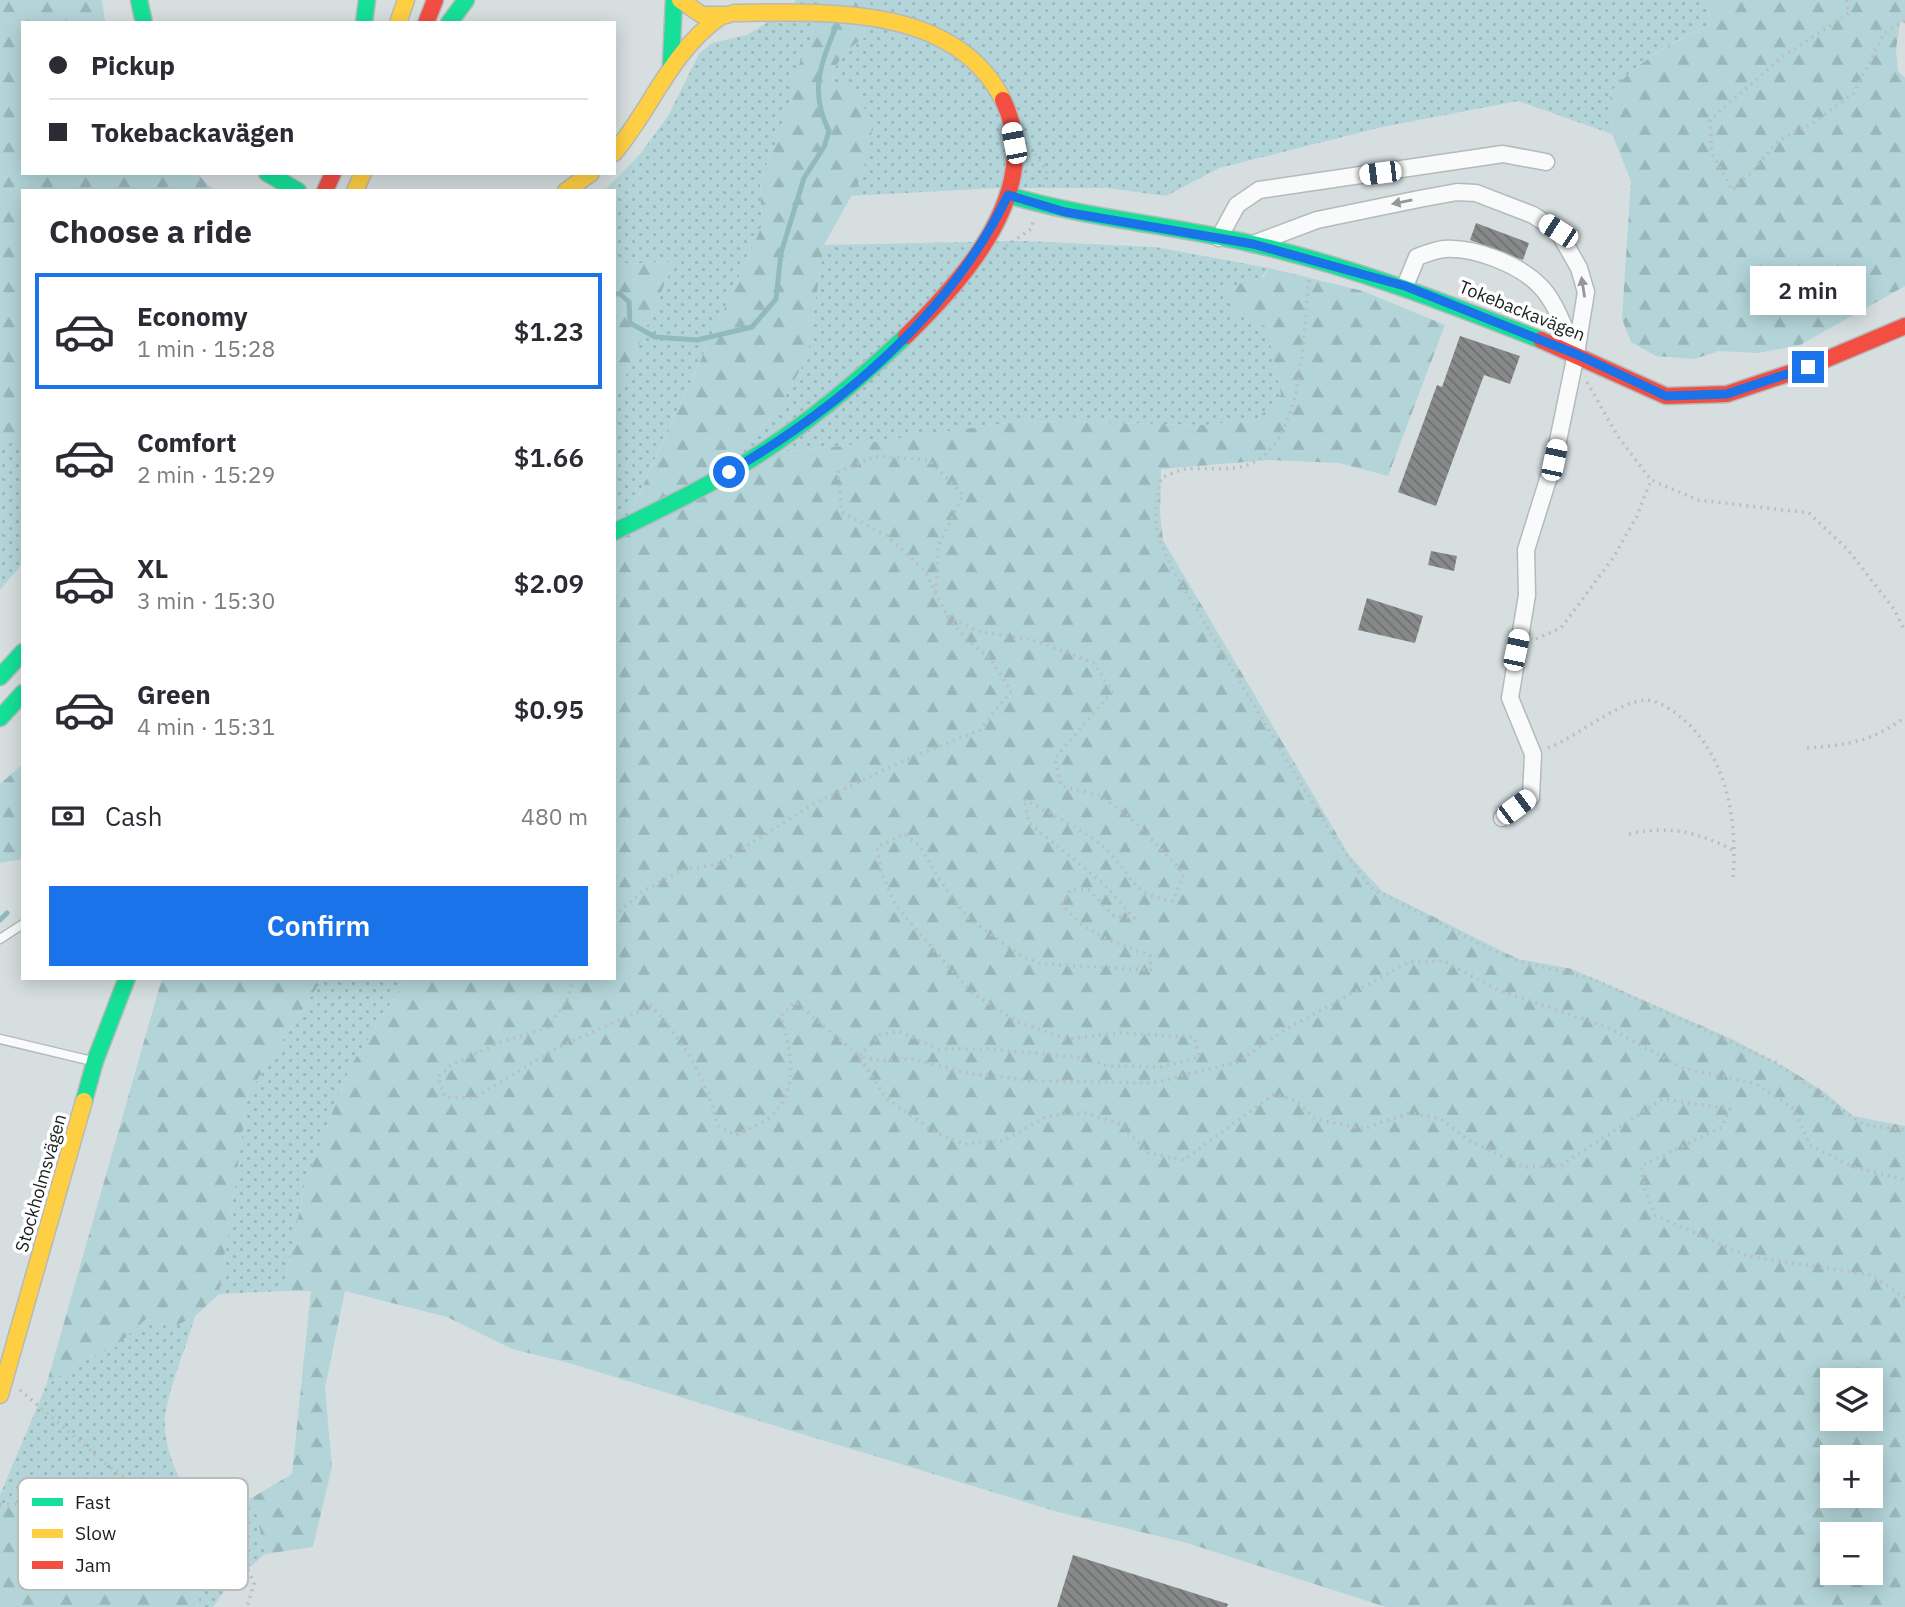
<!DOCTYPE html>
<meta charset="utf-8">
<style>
body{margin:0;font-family:"IBM Plex Sans",sans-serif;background:#f7f7f7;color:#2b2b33;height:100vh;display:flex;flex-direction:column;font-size:26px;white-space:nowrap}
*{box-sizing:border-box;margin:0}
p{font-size:23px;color:#7c7c81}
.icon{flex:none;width:38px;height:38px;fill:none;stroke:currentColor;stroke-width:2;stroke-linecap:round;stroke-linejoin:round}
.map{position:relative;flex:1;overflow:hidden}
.drawer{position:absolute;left:21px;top:189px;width:595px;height:791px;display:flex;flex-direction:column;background:#fff;border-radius:0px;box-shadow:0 4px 18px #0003}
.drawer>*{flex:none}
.guide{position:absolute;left:21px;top:21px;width:595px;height:154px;border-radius:0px;box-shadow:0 4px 18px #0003;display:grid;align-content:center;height:154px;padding:0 28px;background:#fff}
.fabs{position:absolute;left:1820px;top:1368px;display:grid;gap:14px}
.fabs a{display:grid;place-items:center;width:63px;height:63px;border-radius:0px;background:#fff;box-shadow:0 4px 18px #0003;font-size:35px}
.end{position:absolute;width:32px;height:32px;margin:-16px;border:9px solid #1a73e8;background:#fff;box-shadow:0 0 0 4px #fff}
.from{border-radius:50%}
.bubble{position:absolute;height:49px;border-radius:0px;background:#fff;box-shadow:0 4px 18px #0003;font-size:23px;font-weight:600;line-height:49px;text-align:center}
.car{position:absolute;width:21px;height:42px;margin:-21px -10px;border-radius:9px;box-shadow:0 0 5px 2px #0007;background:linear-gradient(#fff 24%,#345 0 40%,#fff 0 76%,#345 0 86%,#fff 0)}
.guide b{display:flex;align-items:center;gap:24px;height:66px;font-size:26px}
.guide b+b{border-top:2px solid #e1e1e2}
.guide i{width:18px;height:18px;background:#2b2b33}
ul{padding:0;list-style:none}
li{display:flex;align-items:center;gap:21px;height:116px;margin:0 14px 10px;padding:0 14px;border:4px solid transparent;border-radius:0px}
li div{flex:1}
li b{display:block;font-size:26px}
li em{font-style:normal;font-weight:600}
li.active{border-color:#1a73e8}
li>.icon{width:63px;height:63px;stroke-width:1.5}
h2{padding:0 28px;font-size:32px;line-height:84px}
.pay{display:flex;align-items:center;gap:18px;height:77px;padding:0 28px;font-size:26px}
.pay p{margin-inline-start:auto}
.button{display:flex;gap:14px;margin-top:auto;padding:14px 28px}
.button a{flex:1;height:80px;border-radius:0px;background:#1a73e8;color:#fff;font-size:28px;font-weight:600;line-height:80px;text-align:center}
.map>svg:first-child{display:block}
.grass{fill:url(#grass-dots)}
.forest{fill:url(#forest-firs);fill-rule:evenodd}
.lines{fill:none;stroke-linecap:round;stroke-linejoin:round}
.stream{stroke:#91babf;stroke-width:5}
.building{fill:url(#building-back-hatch)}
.lane-casing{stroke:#b4babc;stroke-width:11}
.street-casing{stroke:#b4babc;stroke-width:19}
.fast-casing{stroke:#b4babc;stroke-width:19}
.slow-casing{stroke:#b4babc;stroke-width:19}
.jam-casing{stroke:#b4babc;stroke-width:19}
.path{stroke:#bbbebe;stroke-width:3.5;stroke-dasharray:2 5;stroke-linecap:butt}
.lane{stroke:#f9fafa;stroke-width:8}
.street{stroke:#f9fafa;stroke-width:16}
.fast{stroke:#16e098;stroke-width:16}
.slow{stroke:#ffcf43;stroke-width:16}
.jam{stroke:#f24e42;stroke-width:16}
.oneway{fill:#949797}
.route{stroke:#1a73e8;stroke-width:9}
.labels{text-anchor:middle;stroke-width:7;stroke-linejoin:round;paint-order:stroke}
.street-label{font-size:18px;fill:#181e1e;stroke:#fff}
.key{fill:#fff;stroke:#babcbc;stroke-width:2}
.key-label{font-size:19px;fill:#181e1e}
</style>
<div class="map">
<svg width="1905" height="1607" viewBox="0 0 1905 1607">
<defs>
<pattern id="grass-dots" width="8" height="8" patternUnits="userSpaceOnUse" patternTransform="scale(1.75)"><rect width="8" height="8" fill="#b3d5d9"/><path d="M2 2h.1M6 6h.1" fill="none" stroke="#99b6ba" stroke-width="1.8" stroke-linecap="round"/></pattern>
<pattern id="forest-firs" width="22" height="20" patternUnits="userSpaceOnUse" patternTransform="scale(1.75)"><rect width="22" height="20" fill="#b3d5d9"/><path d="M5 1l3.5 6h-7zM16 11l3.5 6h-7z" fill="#99b6ba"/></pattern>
<pattern id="building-back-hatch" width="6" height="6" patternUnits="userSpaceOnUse" patternTransform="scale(1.75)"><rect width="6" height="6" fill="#888a8a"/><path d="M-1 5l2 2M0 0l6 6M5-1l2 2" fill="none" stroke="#6e7070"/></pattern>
</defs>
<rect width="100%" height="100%" fill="#d6dee0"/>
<path class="grass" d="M796 0H827L795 76 789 110 760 181 762 226 614 548V402L674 262 614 264V191H604L641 153 668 116 699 54 712 43 747 35 771 20 784 23Z
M867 0H1704L1708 3 1711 24C1674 41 1637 61 1610 93L1612 134 1518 101 1382 127 1219 168 1166 196 1107 188H996L850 196 860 180 832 85 834 67 851 44 866 11Z
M1024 241 1155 247 1269 268 1234 312 1267 326 1281 395 1256 420 1206 425 1021 421 859 444 731 457 777 411 807 357 824 245Z
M23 435V563L0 590V449Z
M323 978H407L350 1067 305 1183 283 1291 219 1294 248 1094Z
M195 1316C187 1345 172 1380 166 1409 160 1441 177 1483 199 1504H222L253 1497 265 1554 229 1585 213 1607H197C210 1560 211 1551 199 1504L137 1497 0 1505V1495L46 1386 78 1362 115 1347 147 1318 172 1328Z"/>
<path class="forest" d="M0 0H102L105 23H23V173H197L214 191H23V435L0 449Z
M827 0H867L869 36C847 47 834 60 832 84L850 87 873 121 869 150 860 180 824 245 807 357 777 411 732 457 859 444 1021 421 1206 425 1256 420 1281 395 1267 327 1234 312 1224 288 1264 277 1269 268 1363 291 1445 325 1388 476 1339 463 1269 460 1161 469 1160 513 1163 540 1349 855 1382 891 1518 959 1572 969 1732 1039 1788 1069 1823 1091 1853 1116 1905 1126V1607H1386L1187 1543 1058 1512 569 1363 512 1349 447 1317 345 1291 325 1388 332 1467 313 1547 265 1554 253 1497 292 1474 311 1291H283L305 1183 350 1067 407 978H614V549L762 226 760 181 789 110 794 76ZM1832 1381H1871V1419H1832ZM1832 1458H1871V1496H1832ZM1832 1535H1871V1573H1832Z
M1704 0H1905V21L1900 23 1896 49 1898 71 1905 78V286L1800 345 1758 353 1719 351 1694 359 1656 356 1631 342 1622 319 1631 181 1612 134 1610 93C1637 61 1674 42 1711 24L1708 3Z
M674 262 621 387 614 402V264Z
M23 764V859L0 863V784Z
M162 978H323L248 1094 219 1294 195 1316 172 1328 147 1318 115 1347 78 1362 46 1386Z
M137 1497 199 1504 209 1564 197 1607H0V1505Z"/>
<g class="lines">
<path class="stream" d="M614 294H620L629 302 630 323 655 337 697 340 752 327 776 299 781 253 804 178 824 147 829 131C808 90 822 62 838 21
M0 920 7 913"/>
</g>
<path class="building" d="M1476 223 1529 243 1523 260 1470 240Z
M1460 336 1520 356 1510 384 1484 375 1436 506 1398 492 1437 385 1442 387Z
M1431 551 1457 556 1454 571 1428 565Z
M1367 598 1423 616 1415 643 1358 630Z
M1073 1555 1228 1604 1227 1607H1057Z"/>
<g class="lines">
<g class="lane-casing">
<path id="lane" d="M0 939 23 924
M0 1039 92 1061"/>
</g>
<g class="street-casing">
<path id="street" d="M1219 238 1237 205 1259 190 1503 154 1546 162
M1253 244 1317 220 1419 199 1457 192 1476 193 1533 215 1558 231 1579 268 1586 292 1576 354 1554 460 1526 550 1527 595 1510 698 1533 754 1531 797 1502 818
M1405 286 1417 257C1425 254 1435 250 1444 249 1474 247 1519 264 1540 286 1557 303 1565 332 1576 354"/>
</g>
<g class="fast-casing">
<path id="fast" d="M139 0 144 23
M364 23 367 0
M449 23 466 0
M671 64 674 0
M267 173 298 191
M1008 195C1090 219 1171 225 1253 244 1353 267 1447 303 1541 340
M614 532C662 508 711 485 756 456 810 422 859 380 906 336
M0 677 23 652
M0 718 23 693
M84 1101 95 1061 127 978"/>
</g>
<g class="slow-casing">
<path id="slow" d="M680 0 702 15H727
M734 13C826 12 955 4 1003 100
M398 23 406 0
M614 153C652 108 670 52 720 17
M355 191 363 173
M566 191 591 173
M0 1395 84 1101"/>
</g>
<g class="jam-casing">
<path id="jam" d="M426 23 435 0
M325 191 333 173
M906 336C964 279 1046 189 1003 100
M1541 340 1666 396 1727 394 1808 367 1905 326"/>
</g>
<path class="path" d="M1846 0 1849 13 1781 58 1710 120 1712 153 1732 190 1751 173 1778 141 1813 123 1854 93 1884 33 1905 21
M1035 154 1047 171 1043 187
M1006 246 1031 229 1033 222
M1309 280C1302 330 1306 431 1256 461 1237 473 1207 467 1186 469 1178 470 1169 475 1161 478 1153 520 1153 531 1173 570L1330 832 1371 888 1492 950 1522 962 1593 979 1775 1062 1864 1125 1905 1130
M1587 382 1617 435 1651 480 1698 500 1809 513 1848 550 1894 609 1905 631
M947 616 977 631 1033 640 1094 663 1112 692 1055 758 1061 786 1098 795 1129 816 1184 873 1173 901C1130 894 1134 877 1107 850 1090 833 1047 812 1024 799L1029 823 1103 883 1134 918 1114 916 1089 890 1071 889 1062 904C1085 934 1116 943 1150 955L1151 970 1042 964 1021 956 967 917 939 879 920 846 904 834 877 847 881 872 896 906 971 992 1016 1021 1066 1039 1120 1033 1194 1037 1199 1057 1161 1067 1109 1066 1076 1057 989 1049H938L899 1031 880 1035 859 1056 881 1061 913 1059 972 1074 1037 1081 1153 1083 1238 1062 1283 1031 1409 962 1444 961 1498 990 1607 1027 1683 1068 1756 1084 1794 1109 1810 1145 1851 1166 1905 1180
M1536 639 1561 628 1613 558 1637 516 1651 480
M1548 748C1577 737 1617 702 1645 700 1654 699 1667 707 1674 712 1726 749 1738 818 1733 877
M1807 748C1847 745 1872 742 1905 717
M1629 834C1670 825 1698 832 1735 851
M614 916 643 891 682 870 718 864 815 803 903 761 980 730 1011 691 990 658 966 639 947 616 925 571 887 536 842 512 838 472 876 456 929 460 963 495 938 546 936 593
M574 978 567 1000 547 1028 501 1042 451 1065 438 1077 445 1097 474 1098 557 1048 651 1006C684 1041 707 1080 718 1126L736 1135C747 1129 763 1124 771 1116 801 1089 790 1050 781 1016L795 1002 859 1056 886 1098 933 1131 963 1144 1003 1141 1047 1116 1086 1113 1121 1124 1148 1153 1184 1160 1274 1094 1296 1101 1315 1119 1363 1129 1409 1113 1441 1119 1468 1140 1524 1167 1560 1166 1663 1099 1730 1109 1722 1127 1641 1166 1645 1190 1655 1215 1747 1256 1871 1275 1905 1298
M20 1390 112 1469 240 1550 254 1584 247 1607
M0 1505 50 1503 102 1496"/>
<use href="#lane" class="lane"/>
<use href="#street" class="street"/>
<use href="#fast" class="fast"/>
<use href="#slow" class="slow"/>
<use href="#jam" class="jam"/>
</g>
<defs><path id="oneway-solid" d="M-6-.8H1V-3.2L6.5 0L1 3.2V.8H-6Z" transform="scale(1.75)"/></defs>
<g class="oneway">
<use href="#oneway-solid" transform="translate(1402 202) rotate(169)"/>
<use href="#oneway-solid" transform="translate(1583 287) rotate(-99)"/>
</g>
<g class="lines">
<path class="route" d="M729 472C841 406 951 314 1008 195L1065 212 1253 244 1405 286 1576 354 1666 396 1727 394 1808 367"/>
</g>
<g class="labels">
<g class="street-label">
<text transform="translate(1522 311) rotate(22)" y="6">Tokebackavägen</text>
<text transform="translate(41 1183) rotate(-74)" y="6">Stockholmsvägen</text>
</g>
</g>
<rect x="18" y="1478" width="230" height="112" rx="10" class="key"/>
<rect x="32" y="1498" width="31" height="8" fill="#16e098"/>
<rect x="32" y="1529" width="31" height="9" fill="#ffcf43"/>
<rect x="32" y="1561" width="31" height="8" fill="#f24e42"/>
<g class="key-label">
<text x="75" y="1509">Fast</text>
<text x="75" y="1540">Slow</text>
<text x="75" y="1572">Jam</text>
</g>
</svg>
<div class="fabs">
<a><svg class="icon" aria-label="layers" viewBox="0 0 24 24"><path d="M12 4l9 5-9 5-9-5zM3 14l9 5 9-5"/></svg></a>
<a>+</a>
<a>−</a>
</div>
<i class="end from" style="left:729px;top:472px"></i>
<i class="end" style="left:1808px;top:367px"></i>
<div class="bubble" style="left:1750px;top:266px;width:116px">2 min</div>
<i class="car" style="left:1014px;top:143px;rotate:349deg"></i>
<i class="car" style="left:1380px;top:173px;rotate:263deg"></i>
<i class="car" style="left:1558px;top:231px;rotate:303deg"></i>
<i class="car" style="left:1554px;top:460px;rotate:12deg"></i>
<i class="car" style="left:1516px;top:650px;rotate:12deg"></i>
<i class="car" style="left:1516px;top:807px;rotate:53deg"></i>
<div class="guide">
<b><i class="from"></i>Pickup</b>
<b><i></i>Tokebackavägen</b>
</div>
<section class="drawer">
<h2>Choose a ride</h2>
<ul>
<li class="active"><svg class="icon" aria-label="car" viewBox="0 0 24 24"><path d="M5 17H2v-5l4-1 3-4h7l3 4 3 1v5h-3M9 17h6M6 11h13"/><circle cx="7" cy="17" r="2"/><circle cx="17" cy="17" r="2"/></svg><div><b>Economy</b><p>1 min · 15:28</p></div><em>$1.23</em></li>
<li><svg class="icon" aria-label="car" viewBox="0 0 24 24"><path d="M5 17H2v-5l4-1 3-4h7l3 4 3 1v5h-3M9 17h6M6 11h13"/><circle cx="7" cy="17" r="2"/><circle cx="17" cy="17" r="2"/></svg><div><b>Comfort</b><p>2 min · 15:29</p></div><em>$1.66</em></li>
<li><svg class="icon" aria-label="car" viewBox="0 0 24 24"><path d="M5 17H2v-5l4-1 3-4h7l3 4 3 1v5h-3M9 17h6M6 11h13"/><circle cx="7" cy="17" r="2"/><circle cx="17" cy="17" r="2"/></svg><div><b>XL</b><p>3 min · 15:30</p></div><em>$2.09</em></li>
<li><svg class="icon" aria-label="car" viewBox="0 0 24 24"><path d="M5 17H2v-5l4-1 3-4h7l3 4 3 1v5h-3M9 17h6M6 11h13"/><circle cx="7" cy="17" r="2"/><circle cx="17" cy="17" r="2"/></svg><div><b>Green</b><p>4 min · 15:31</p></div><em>$0.95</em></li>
</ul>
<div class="pay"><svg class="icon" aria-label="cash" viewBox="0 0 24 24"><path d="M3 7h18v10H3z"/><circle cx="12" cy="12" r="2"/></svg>Cash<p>480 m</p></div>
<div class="button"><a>Confirm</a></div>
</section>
</div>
